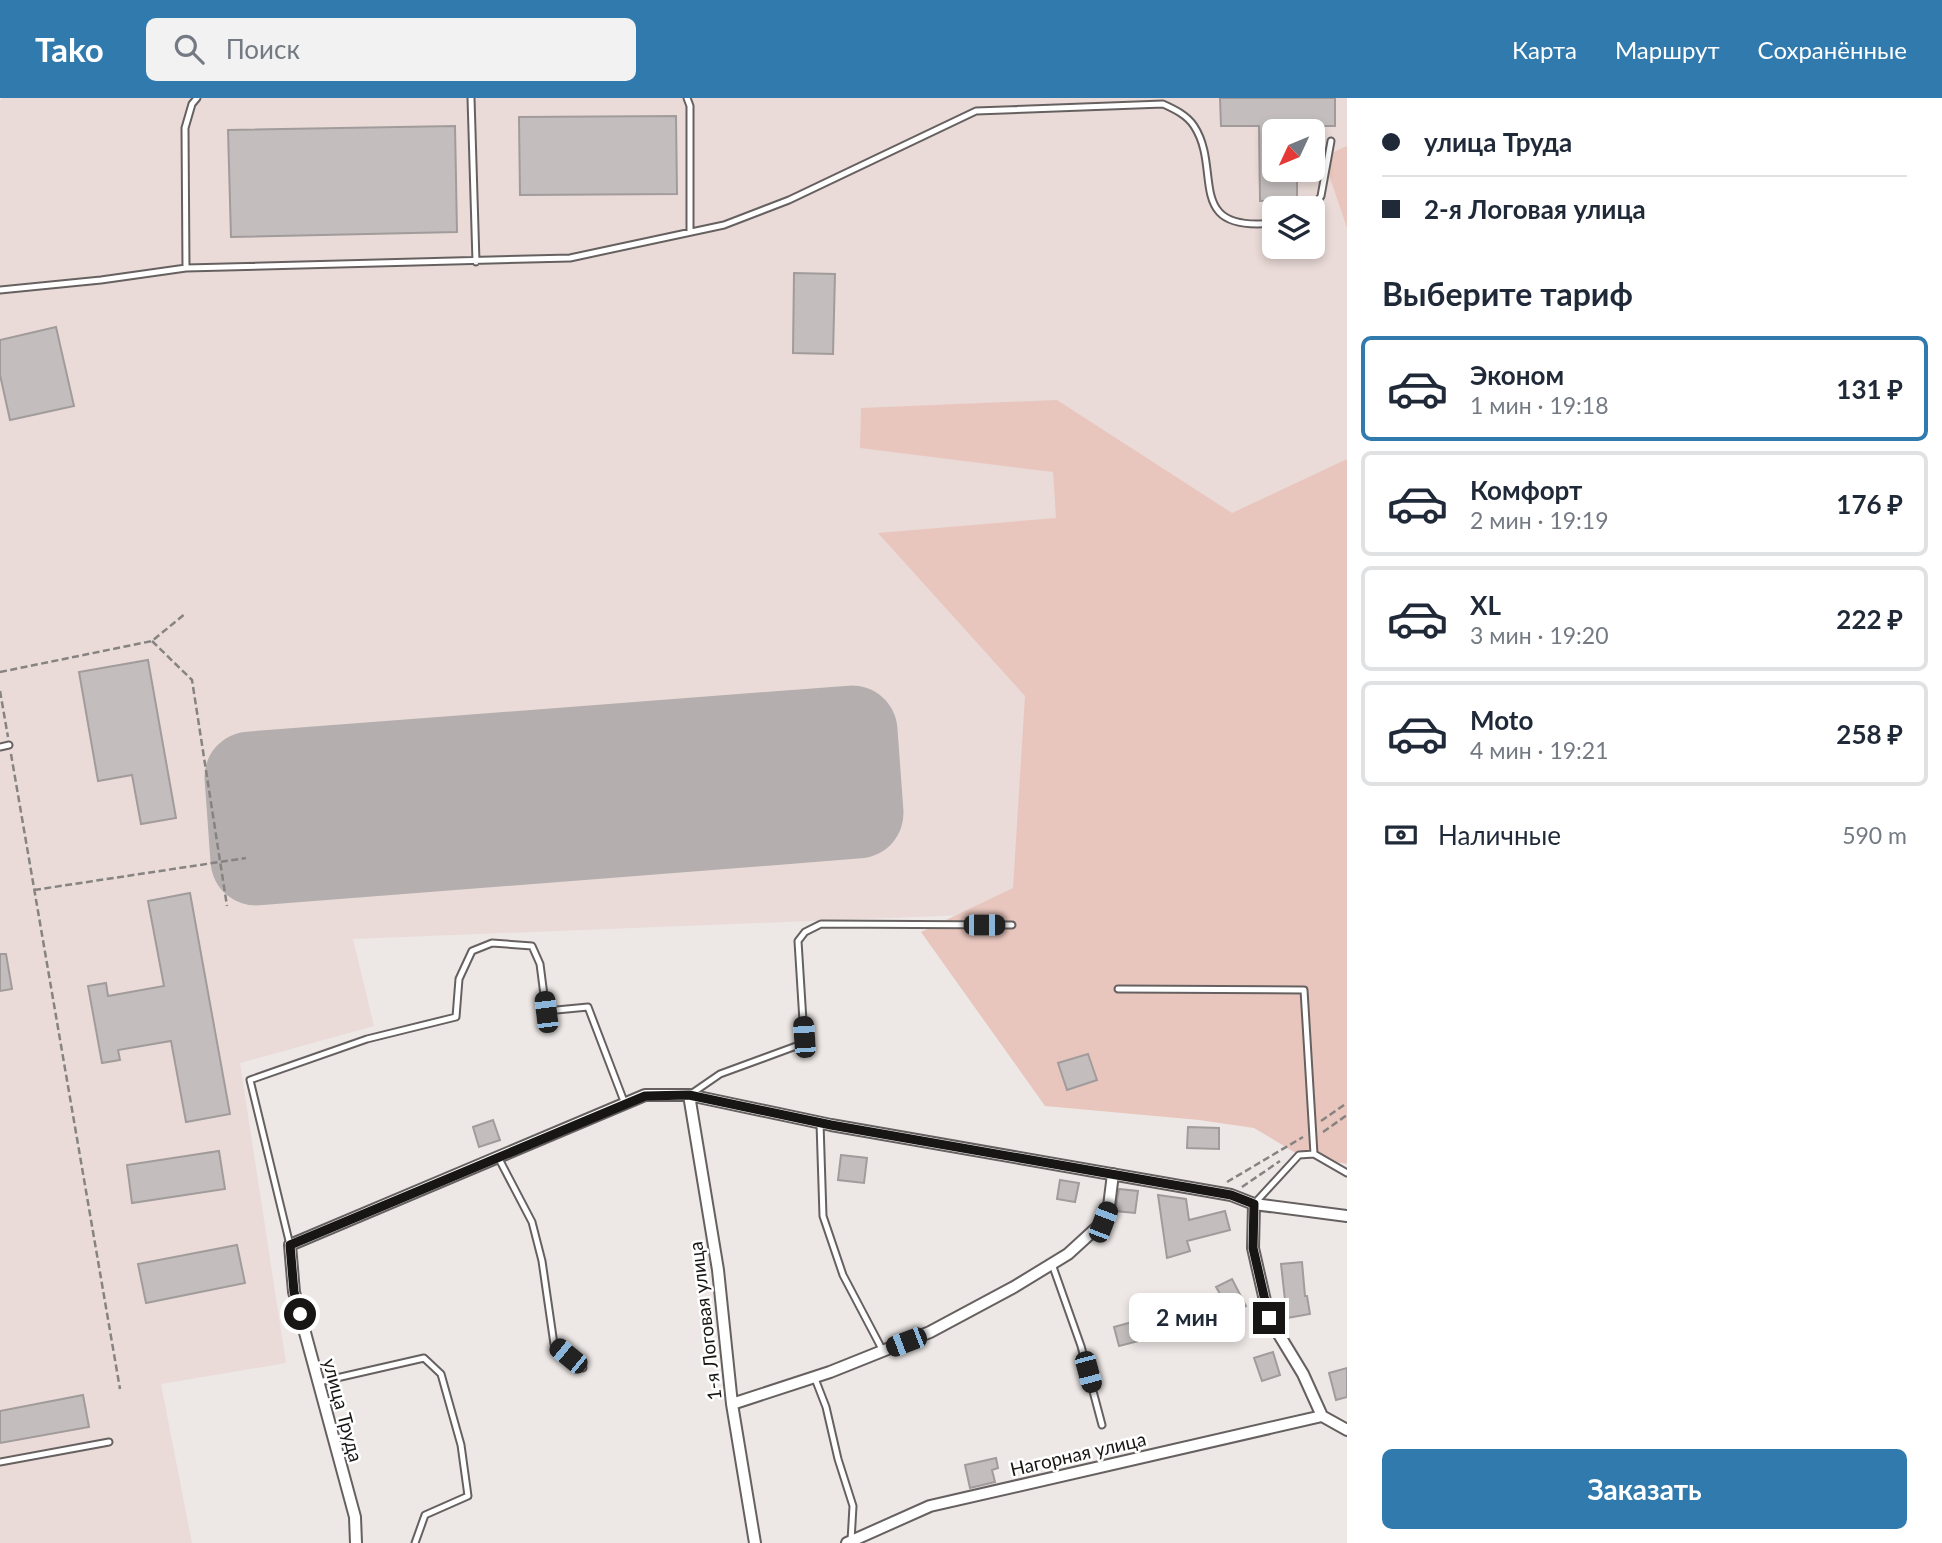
<!DOCTYPE html>
<html lang="ru">
<meta charset="utf-8">
<style>
body{margin:0;font-family:Lato,sans-serif;background:#f2f2f3;color:#1f2937;height:100vh;display:flex;flex-direction:column;font-size:26px;white-space:nowrap}
*{box-sizing:border-box;margin:0}
p{font-size:23px;color:#747a83}
.icon{flex:none;width:38px;height:38px;fill:none;stroke:currentColor;stroke-width:2;stroke-linecap:round;stroke-linejoin:round}
.map{position:relative;flex:1;overflow:hidden}
.sheet{display:flex;flex-direction:column;background:#fff;width:595px}
.sheet>*{flex:none}
.banner{display:grid;align-content:center;height:154px;padding:0 35px;background:#fff}
.needle{width:46px;rotate:226deg}
.fabs{position:absolute;left:1262px;top:21px;display:grid;gap:14px}
.fabs a{display:grid;place-items:center;width:63px;height:63px;border-radius:10px;background:#fff;box-shadow:0 4px 10px #0003;font-size:35px}
.end{position:absolute;width:32px;height:32px;margin:-16px;border:9px solid #181615;background:#fff;box-shadow:0 0 0 4px #fff}
.from{border-radius:50%}
.bubble{position:absolute;height:49px;border-radius:10px;background:#fff;box-shadow:0 4px 10px #0003;font-size:23px;font-weight:700;line-height:49px;text-align:center}
.car{position:absolute;width:21px;height:42px;margin:-21px -10px;border-radius:9px;box-shadow:0 0 5px 2px #0007;background:linear-gradient(#222 24%,#8ab4d8 0 40%,#222 0 76%,#8ab4d8 0 86%,#222 0)}
.banner b{display:flex;align-items:center;gap:24px;height:66px;font-size:26px}
.banner b+b{border-top:2px solid #e0e1e3}
.banner i{width:18px;height:18px;background:#1f2937}
ul{padding:0;list-style:none}
li{display:flex;align-items:center;gap:21px;height:105px;margin:0 14px 10px;padding:0 21px;border:4px solid #e0e1e3;border-radius:10px}
li div{flex:1}
li b{display:block;font-size:26px}
li em{font-style:normal;font-weight:700}
li.selected{border-color:#317aae}
li>.icon{width:63px;height:63px;stroke-width:1.5}
h2{padding:0 35px;font-size:32px;line-height:84px}
.pay{display:flex;align-items:center;gap:18px;height:77px;padding:0 35px;font-size:26px}
.pay p{margin-inline-start:auto}
.action{display:flex;gap:14px;margin-top:auto;padding:14px 35px}
.action a{flex:1;height:80px;border-radius:10px;background:#317aae;color:#fff;font-size:28px;font-weight:700;line-height:80px;text-align:center}
header{display:flex;align-items:center;gap:42px;box-sizing:border-box;height:98px;padding:0 35px;background:#317aae;color:#fff}
header strong{font-size:33px}
nav{display:flex;gap:38px;margin-inline-start:auto;font-size:24px}
.search{width:490px;height:63px;background:#f2f2f3;display:flex;align-items:center;gap:18px;box-sizing:border-box;padding:0 24px;border-radius:10px;color:#747a83;font-size:26px}
main{display:flex;flex:1;min-height:0}
.map>svg:first-child{display:block}
.built{fill:#eadbd8;fill-rule:evenodd}
.green{fill:#e8c6be}
.lines{fill:none;stroke-linecap:round;stroke-linejoin:round}
.runway{stroke:#b4afae;stroke-width:91}
.building{fill:#c3bebd;stroke:#a19c9b;stroke-width:2}
.service-casing{stroke:#666160;stroke-width:9}
.minor-casing{stroke:#666160;stroke-width:14}
.path{stroke:#868381;stroke-width:2.5;stroke-dasharray:7 3.5;stroke-linecap:butt}
.service{stroke:#fff;stroke-width:5}
.minor{stroke:#fff;stroke-width:10}
.route{stroke:#181615;stroke-width:9}
.labels{text-anchor:middle;stroke-width:5;stroke-linejoin:round;paint-order:stroke}
.street-label{font-size:19px;fill:#181615;stroke:#fff}
</style>
<header>
<strong>Tako</strong>
<div class="search"><svg class="icon" aria-label="search" viewBox="0 0 24 24"><circle cx="10" cy="10" r="6"/><path d="M15 15l6 6"/></svg>Поиск</div>
<nav><a>Карта</a><a>Маршрут</a><a>Сохранённые</a></nav>
</header>
<main>
<div class="map">
<svg width="1347" height="1445" viewBox="0 0 1347 1445">
<rect width="100%" height="100%" fill="#ede8e6"/>
<path class="built" d="M2 0H1347V802L353 841 374 928 240 965 286 1265 161 1286 192 1445H0V3ZM1274 33H1312V72H1274ZM1274 110H1312V149H1274Z"/>
<path class="green" d="M1347 48V130L1323 59Z
M1057 302 1232 415 1347 361V1066L1299 1057 1254 1030 1199 1022 1045 1008 921 834 1013 790 1025 598 878 435 1056 420 1053 374 860 350 861 310Z"/>
<g class="lines">
<path class="runway" d="M852 633 858 715 256 762 250 679Z"/>
</g>
<path class="building" d="M1220 0H1335V28H1296V33H1274V72H1297V102L1260 103 1259 28H1221Z
M676 18 677 96 520 97 519 19Z
M455 28 457 134 231 139 228 32Z
M794 175 835 176 833 256 793 255Z
M56 229 74 308 10 322 0 277V242Z
M148 562 176 720 141 726 132 677 98 683 79 574Z
M190 795 230 1016 186 1024 171 943 118 952 120 962 102 965 88 888 106 885 108 898 164 888 148 803Z
M0 856H6L12 891 0 893Z
M1088 956 1097 982 1067 992 1058 965Z
M493 1022 500 1042 479 1049 473 1029Z
M1188 1029 1219 1030V1051L1187 1050Z
M219 1053 225 1091 132 1105 127 1067Z
M841 1057 867 1060 864 1085 838 1082Z
M1060 1082 1079 1085 1075 1104 1057 1101Z
M1119 1091 1138 1093 1135 1115 1115 1113Z
M1158 1097 1186 1101 1189 1122 1225 1113 1230 1132 1187 1143 1190 1153 1167 1160Z
M237 1147 245 1185 146 1205 138 1166Z
M1302 1164 1305 1198H1307L1310 1216 1287 1220 1281 1166Z
M1232 1181 1246 1208 1230 1216 1225 1207 1205 1219 1199 1208 1220 1196 1216 1189Z
M1136 1223 1142 1242 1119 1248 1114 1229Z
M1273 1254 1280 1277 1262 1283 1254 1260Z
M1347 1270V1299L1336 1302 1329 1275Z
M83 1297 89 1329 0 1345V1313Z
M996 1360 998 1370 992 1372 995 1384 970 1390 965 1367Z"/>
<g class="lines">
<g class="service-casing">
<path id="service" d="M471 0 476 164
M687 0 690 8V134
M1312 112 1321 98 1331 43
M186 170 185 30 192 6 197 0
M0 192 101 182 186 170 570 160 724 127 789 102 976 13 1163 6C1174 11 1187 17 1194 28 1223 72 1183 135 1274 125
M0 649 9 647
M1118 891 1304 892 1314 1056
M691 996 720 976 799 947 804 939 798 843 805 834 821 826 1012 827
M820 1025 823 1118 843 1177 883 1253
M498 1059 532 1124 542 1163 554 1246 583 1270
M1254 1106 1299 1057 1314 1056 1347 1075
M290 1147 250 982 367 941 456 919 459 881 472 853 492 845 532 848 540 866 546 913 588 909 625 1006
M1052 1166 1081 1248 1102 1327
M814 1278 826 1309 838 1361 853 1408 851 1443
M319 1284 424 1260 441 1276 461 1347 468 1398 425 1417 415 1445
M0 1364 109 1344"/>
</g>
<g class="minor-casing">
<path id="minor" d="M689 997 718 1172 732 1306 755 1445
M1254 1106 1253 1150 1269 1220 1303 1276 1322 1318
M732 1306 830 1274 930 1234 1014 1189 1068 1156 1103 1124 1109 1108 1113 1076
M1322 1318 1347 1332
M356 1445 355 1419 294 1194 290 1147 645 997H689L831 1027 1231 1097 1254 1106 1347 1118
M847 1445 930 1408 1322 1318"/>
</g>
<path class="path" d="M152 543 192 582 227 808
M0 574 152 543 186 515
M0 593 8 639
M11 656 120 1291
M34 792 246 760
M1321 1023 1347 1005
M1323 1034 1347 1017
M1227 1084 1303 1039
M1242 1089 1280 1063"/>
<use href="#service" class="service"/>
<use href="#minor" class="minor"/>
</g>
<g class="lines">
<path class="route" d="M300 1216 294 1194 290 1147 645 998 689 997 831 1027 1231 1097 1254 1106 1253 1150 1269 1220"/>
</g>
<g class="labels">
<g class="street-label">
<text transform="translate(705 1223) rotate(-97)" y="7">1-я Логовая улица</text>
<text transform="translate(343 1312) rotate(75)" y="7">улица Труда</text>
<text transform="translate(1078 1356) rotate(-13)" y="7">Нагорная улица</text>
</g>
</g>
</svg>
<div class="fabs">
<a><svg class="needle" viewBox="-14 -14 28 28"><path d="M0-13l5 13h-10z" fill="#e53935"/><path d="M0 13l5-13h-10z" fill="#747a83"/></svg></a>
<a><svg class="icon" aria-label="layers" viewBox="0 0 24 24"><path d="M12 4l9 5-9 5-9-5zM3 14l9 5 9-5"/></svg></a>
</div>
<i class="end from" style="left:300px;top:1216px"></i>
<i class="end" style="left:1269px;top:1220px"></i>
<div class="bubble" style="left:1129px;top:1195px;width:116px">2 мин</div>
<i class="car" style="left:984px;top:827px;rotate:90deg"></i>
<i class="car" style="left:546px;top:914px;rotate:353deg"></i>
<i class="car" style="left:804px;top:939px;rotate:356deg"></i>
<i class="car" style="left:1103px;top:1124px;rotate:21deg"></i>
<i class="car" style="left:906px;top:1244px;rotate:249deg"></i>
<i class="car" style="left:568px;top:1258px;rotate:309deg"></i>
<i class="car" style="left:1088px;top:1274px;rotate:165deg"></i>
</div>
<section class="sheet">
<div class="banner">
<b><i class="from"></i>улица Труда</b>
<b><i></i>2-я Логовая улица</b>
</div>
<h2>Выберите тариф</h2>
<ul>
<li class="selected"><svg class="icon" aria-label="car" viewBox="0 0 24 24"><path d="M5 17H2v-5l4-1 3-4h7l3 4 3 1v5h-3M9 17h6M6 11h13"/><circle cx="7" cy="17" r="2"/><circle cx="17" cy="17" r="2"/></svg><div><b>Эконом</b><p>1 мин · 19:18</p></div><em>131 ₽</em></li>
<li><svg class="icon" aria-label="car" viewBox="0 0 24 24"><path d="M5 17H2v-5l4-1 3-4h7l3 4 3 1v5h-3M9 17h6M6 11h13"/><circle cx="7" cy="17" r="2"/><circle cx="17" cy="17" r="2"/></svg><div><b>Комфорт</b><p>2 мин · 19:19</p></div><em>176 ₽</em></li>
<li><svg class="icon" aria-label="car" viewBox="0 0 24 24"><path d="M5 17H2v-5l4-1 3-4h7l3 4 3 1v5h-3M9 17h6M6 11h13"/><circle cx="7" cy="17" r="2"/><circle cx="17" cy="17" r="2"/></svg><div><b>XL</b><p>3 мин · 19:20</p></div><em>222 ₽</em></li>
<li><svg class="icon" aria-label="car" viewBox="0 0 24 24"><path d="M5 17H2v-5l4-1 3-4h7l3 4 3 1v5h-3M9 17h6M6 11h13"/><circle cx="7" cy="17" r="2"/><circle cx="17" cy="17" r="2"/></svg><div><b>Moto</b><p>4 мин · 19:21</p></div><em>258 ₽</em></li>
</ul>
<div class="pay"><svg class="icon" aria-label="cash" viewBox="0 0 24 24"><path d="M3 7h18v10H3z"/><circle cx="12" cy="12" r="2"/></svg>Наличные<p>590 m</p></div>
<div class="action"><a>Заказать</a></div>
</section>
</main>
